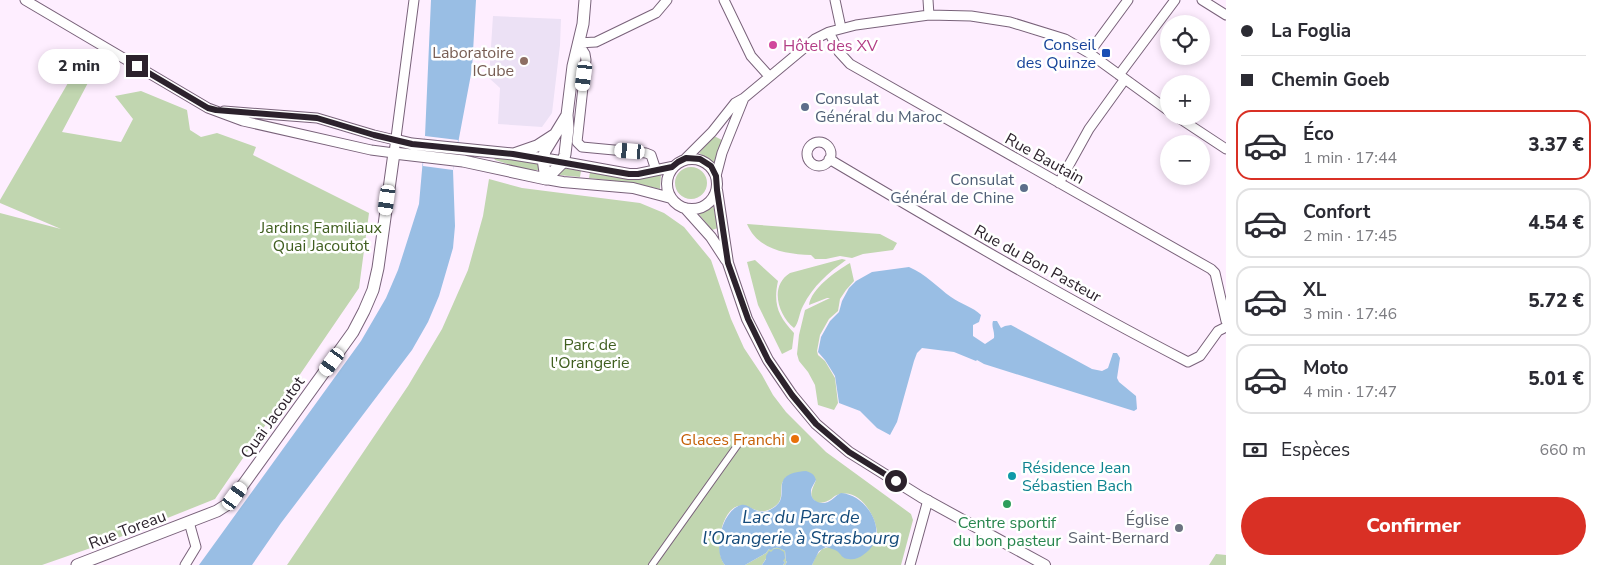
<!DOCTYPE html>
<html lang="fr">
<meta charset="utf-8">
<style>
body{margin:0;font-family:"Nunito Sans",sans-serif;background:#f7f7f7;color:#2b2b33;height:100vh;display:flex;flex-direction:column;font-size:19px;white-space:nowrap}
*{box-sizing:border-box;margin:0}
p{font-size:16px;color:#7c7c81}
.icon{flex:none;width:28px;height:28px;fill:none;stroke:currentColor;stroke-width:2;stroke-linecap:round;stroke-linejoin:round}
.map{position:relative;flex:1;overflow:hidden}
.sheet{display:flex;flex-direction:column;background:#fff;width:375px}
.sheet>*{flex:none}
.top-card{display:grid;align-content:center;height:110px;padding:0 15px;background:#fff}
.tools{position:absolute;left:1160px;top:15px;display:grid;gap:10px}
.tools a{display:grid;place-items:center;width:50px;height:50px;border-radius:50%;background:#fff;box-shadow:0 2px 8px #0003;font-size:25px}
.end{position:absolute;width:22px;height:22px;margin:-11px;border:6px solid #2c222c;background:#fff;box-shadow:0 0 0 2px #fff}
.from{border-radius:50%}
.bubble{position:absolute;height:35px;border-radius:18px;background:#fff;box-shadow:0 2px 8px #0003;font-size:16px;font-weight:800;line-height:35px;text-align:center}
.car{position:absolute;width:15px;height:30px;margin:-15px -8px;border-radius:6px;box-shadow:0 0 4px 1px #0007;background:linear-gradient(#fff 24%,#345 0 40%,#fff 0 76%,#345 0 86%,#fff 0)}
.top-card b{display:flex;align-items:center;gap:18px;height:48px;font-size:19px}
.top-card b+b{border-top:1px solid #e1e1e2}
.top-card i{width:12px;height:12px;background:#2b2b33}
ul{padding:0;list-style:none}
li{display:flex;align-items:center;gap:15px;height:70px;margin:0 10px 8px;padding:0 5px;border:2px solid #e1e1e2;border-radius:15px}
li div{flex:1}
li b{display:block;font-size:19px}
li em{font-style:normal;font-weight:800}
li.selected{border-color:#d93025}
li>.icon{width:45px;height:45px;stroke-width:1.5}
.pay{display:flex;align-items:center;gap:12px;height:55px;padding:0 15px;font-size:19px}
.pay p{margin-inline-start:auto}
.cta{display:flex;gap:10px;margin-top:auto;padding:10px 15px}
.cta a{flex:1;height:58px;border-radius:30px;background:#d93025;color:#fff;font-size:20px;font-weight:800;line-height:58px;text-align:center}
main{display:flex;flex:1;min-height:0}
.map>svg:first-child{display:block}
.education{fill:#ece1f5}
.green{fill:#c1d6b0}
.water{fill:#99bee4}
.pier{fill:#feeeff}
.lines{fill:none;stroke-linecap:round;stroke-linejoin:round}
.pedestrian-casing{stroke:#79627a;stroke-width:8}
.minor-casing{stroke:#79627a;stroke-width:11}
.tertiary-casing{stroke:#79627a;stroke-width:12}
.secondary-casing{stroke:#79627a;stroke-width:13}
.pedestrian{stroke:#fff;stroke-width:6}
.minor{stroke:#fff;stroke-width:9}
.tertiary{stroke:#fff;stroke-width:10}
.secondary{stroke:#fff;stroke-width:11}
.route{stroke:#2c222c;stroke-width:6}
.hotel-dot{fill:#d1479c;stroke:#fff;stroke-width:2}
.transit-dot{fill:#1a4fb4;stroke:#fff;stroke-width:2}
.education-dot{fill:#8d6e63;stroke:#fff;stroke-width:2}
.service-dot{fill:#5c6f8a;stroke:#fff;stroke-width:2}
.food-dot{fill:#e8710a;stroke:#fff;stroke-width:2}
.culture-dot{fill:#0f9aa8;stroke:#fff;stroke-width:2}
.leisure-dot{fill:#2e9e5b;stroke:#fff;stroke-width:2}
.worship-dot{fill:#6b7280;stroke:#fff;stroke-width:2}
.labels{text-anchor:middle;stroke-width:5;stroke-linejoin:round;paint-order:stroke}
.transit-label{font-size:16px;fill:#164399;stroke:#fff;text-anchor:end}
.hotel-label{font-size:16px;fill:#b23c85;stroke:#fff;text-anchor:start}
.education-label{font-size:16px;fill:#785e54;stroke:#fff;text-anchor:end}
.service-label{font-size:16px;fill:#4e5e75;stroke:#fff;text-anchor:start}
.street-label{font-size:16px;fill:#2c222c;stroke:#fff}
.park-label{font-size:16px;fill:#405f20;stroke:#fff}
.food-label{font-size:16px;fill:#c56008;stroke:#fff;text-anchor:end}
.culture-label{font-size:16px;fill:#0d838f;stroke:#fff;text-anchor:start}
.worship-label{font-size:16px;fill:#5b616d;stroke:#fff;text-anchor:end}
.leisure-label{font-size:16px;fill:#27864d;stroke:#fff}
.water-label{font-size:18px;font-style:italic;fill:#144a7a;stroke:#fff}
</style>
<main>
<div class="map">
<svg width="1226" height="565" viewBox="0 0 1226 565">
<rect width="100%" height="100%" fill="#feeeff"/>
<path class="education" d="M493 16 561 19 560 45 552 113 542 127 498 124 500 88 489 78Z"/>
<path class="green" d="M86 52 100 60 62 132 121 142 133 119 115 96 141 91 187 110 190 130 201 137 217 133 256 147 253 155 369 213 359 288 215 499 105 543 42 565H0V213L61 229 0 203V200Z
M714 136 722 140 716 164 699 153Z
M494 158 538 163 540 170H527L495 160Z
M675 183a16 16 0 1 1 32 0a16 16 0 1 1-32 0Z
M564 168 581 171 580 177 558 175Z
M590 172 621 177 661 174 660 189 633 183 589 178Z
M489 179 522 188 640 203 664 213 684 227 711 260 731 319 744 348 762 375 773 395 786 412 826 452 911 514 913 520 901 565H812L816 556 822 549 877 533C876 516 860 489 840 494 831 496 833 502 818 503 807 497 812 490 816 480L786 477 782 483C780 492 784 501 774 507 756 519 752 502 738 506 720 511 714 553 725 565H287L408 386 442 329 468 270 483 216Z
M712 205H713L718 228 712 230 698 213Z
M747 224 880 234 897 243 893 250 863 254 852 258 840 256 826 259H815L811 255C786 254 758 250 747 224Z
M842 259 846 260C828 273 813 286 803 306 799 313 799 323 794 328 778 315 769 286 790 273Z
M755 260 778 281C773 304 778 316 794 333L792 349 782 354 758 305 747 262Z
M850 263 854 281 846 290 840 299 838 311 829 319 820 335 817 351 818 355 825 361 835 378 838 403 834 410 818 405 815 385 808 372 799 361 797 354 799 335 805 310 830 298H827L809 305C811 289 836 271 850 263Z
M776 548H780L785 551 786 561 787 562 785 565H783L785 562 767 557 762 565H745L766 553 769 549Z
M1216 554 1226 555V565H1209Z"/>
<path class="water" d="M431 0H476L472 69 453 170 455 226 453 248 439 296 428 322 412 350 281 523 252 565H199L361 341 386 298 398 270 419 204 425 136Z
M909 267C926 274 937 287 951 297 961 304 973 307 981 315L979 322 973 325V336L985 344 994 338C995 331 991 327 993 321H997L1001 328 1005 326 1011 325 1092 369 1102 371 1108 368 1113 353H1117L1120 358 1117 378 1119 382 1136 396 1137 409 1134 411 984 364 977 360 976 361 954 352 922 348 917 353 914 361 897 422 890 435 877 428 860 411 839 403 835 376 825 360 818 352 821 337 830 321 839 312 842 301 849 288 856 281 872 272Z
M806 471C812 473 814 474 816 480 814 484 811 488 811 491 810 501 820 505 828 502 833 500 836 495 841 493 869 495 892 537 863 555 859 558 854 560 849 559 842 559 841 554 837 551 834 549 829 548 826 547L819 551 812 565H785L787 562 786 561 785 551C780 548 776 546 771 550L769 549 766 553 745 565H725C712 551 722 510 741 505 751 502 757 521 776 506 791 494 767 474 806 471Z
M774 549H779L784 552 785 558 783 561 785 562 783 565H762L766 559V556L769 551 771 552Z"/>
<path class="pier" d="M425 136 458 140 453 170 423 166Z"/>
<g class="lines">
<g class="pedestrian-casing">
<path id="pedestrian" d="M652 565 739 443"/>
</g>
<g class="minor-casing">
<path id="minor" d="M25 0 208 108 243 121 371 150 394 153 414 0
M724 0 751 56 769 76
M835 0 841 28
M928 0 929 15
M1202 0 1226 15
M829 32 839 52 850 64 1211 269 1215 273 1226 321
M578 43 585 54 586 60 577 142 582 147 646 153 651 155 656 170
M578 43 596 42 656 13 667 0
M1089 53 1128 0
M1119 75 1175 0
M224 111 317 118 374 135 395 140
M1176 116 1226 149
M807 154a12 12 0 1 1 24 0a12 12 0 1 1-24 0Z
M686 158 712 132 735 103 744 98 815 39 829 32 856 25 929 15 971 16 1010 22 1065 39 1089 53 1169 111
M829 159C947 229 1066 299 1188 362L1200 356 1218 331 1226 327
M716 176 722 153 744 98
M1059 183 1089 129 1125 79
M185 565 196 547 189 522
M910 565 928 500"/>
</g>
<g class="tertiary-casing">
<path id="tertiary" d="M667 184a25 25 0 1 1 50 0a25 25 0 1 1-50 0Z
M563 162 629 174H638L672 167
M546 179 563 182 633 188 671 198
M717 190 728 263 747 319 768 360 792 395 816 424 849 452 921 497 1045 565
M685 208 711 237 726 260"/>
</g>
<g class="secondary-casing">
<path id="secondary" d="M395 140 412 144 513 154 563 162
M514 154 537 146 554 135
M546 179 563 162 565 154 568 128 567 115 573 66 583 24 585 0
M546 179 543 159 545 151 567 115
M77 565 217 511 228 504 235 496 353 332 364 311 373 290 378 268 394 153 463 161 546 179"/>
</g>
<use href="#pedestrian" class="pedestrian"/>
<use href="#minor" class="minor"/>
<use href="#tertiary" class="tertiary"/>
<use href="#secondary" class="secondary"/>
</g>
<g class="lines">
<path class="route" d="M137 66 208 108 216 110 317 118 374 135 412 144 513 154 629 174H638L672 167 678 162 686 158 700 159 711 166 716 176 717 190 728 263 748 319 768 360 792 395 816 424 849 452 896 481"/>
</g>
<circle class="hotel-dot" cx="773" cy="45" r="5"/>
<rect class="transit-dot" x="1101" y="48" width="10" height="10" rx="2.5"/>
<circle class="education-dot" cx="524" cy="61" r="5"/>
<g class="service-dot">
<circle cx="805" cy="107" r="5"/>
<circle cx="1024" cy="188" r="5"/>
</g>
<circle class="food-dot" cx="795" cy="439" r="5"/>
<circle class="culture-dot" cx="1012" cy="476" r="5"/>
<circle class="leisure-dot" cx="1007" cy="504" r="5"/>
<circle class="worship-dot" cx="1179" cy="528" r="5"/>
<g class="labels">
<g class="transit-label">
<text x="1096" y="50">Conseil<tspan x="1096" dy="18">des Quinze</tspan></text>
</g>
<g class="hotel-label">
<text x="783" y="51">Hôtel des XV</text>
</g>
<g class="education-label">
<text x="514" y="58">Laboratoire<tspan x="514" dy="18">ICube</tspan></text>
</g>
<g class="service-label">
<text x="815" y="104">Consulat<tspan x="815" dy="18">Général du Maroc</tspan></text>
<text x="1014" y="185" text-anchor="end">Consulat<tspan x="1014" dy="18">Général de Chine</tspan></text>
</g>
<g class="street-label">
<text transform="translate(1045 158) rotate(29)" y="6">Rue Bautain</text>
<text transform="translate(1038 263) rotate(29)" y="6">Rue du Bon Pasteur</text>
<text transform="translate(272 417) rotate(-54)" y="6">Quai Jacoutot</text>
<text transform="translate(127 529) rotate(-21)" y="6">Rue Toreau</text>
</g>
<g class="park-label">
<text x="321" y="233">Jardins Familiaux<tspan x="321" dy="18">Quai Jacoutot</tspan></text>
<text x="590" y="350">Parc de<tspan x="590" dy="18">l'Orangerie</tspan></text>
</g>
<g class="food-label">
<text x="785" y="445">Glaces Franchi</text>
</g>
<g class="culture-label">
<text x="1022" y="473">Résidence Jean<tspan x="1022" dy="18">Sébastien Bach</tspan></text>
</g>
<g class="worship-label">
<text x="1169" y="525">Église<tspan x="1169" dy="18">Saint-Bernard</tspan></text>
</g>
<g class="leisure-label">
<text x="1007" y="528">Centre sportif<tspan x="1007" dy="18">du bon pasteur</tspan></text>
</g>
<g class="water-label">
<text x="801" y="523">Lac du Parc de<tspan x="801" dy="21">l'Orangerie à Strasbourg</tspan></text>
</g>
</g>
</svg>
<div class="tools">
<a><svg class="icon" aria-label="locate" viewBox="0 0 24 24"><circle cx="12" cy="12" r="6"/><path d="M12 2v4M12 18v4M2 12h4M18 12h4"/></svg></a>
<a>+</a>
<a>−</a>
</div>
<i class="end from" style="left:896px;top:481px"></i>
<i class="end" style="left:137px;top:66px"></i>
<div class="bubble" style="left:38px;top:49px;width:82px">2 min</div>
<i class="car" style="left:584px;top:76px;rotate:187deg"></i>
<i class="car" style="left:630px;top:151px;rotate:275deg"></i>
<i class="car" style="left:387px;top:200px;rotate:188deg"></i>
<i class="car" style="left:332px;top:362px;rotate:216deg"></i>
<i class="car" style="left:235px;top:496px;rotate:36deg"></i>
</div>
<section class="sheet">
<div class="top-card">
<b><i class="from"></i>La Foglia</b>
<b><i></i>Chemin Goeb</b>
</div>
<ul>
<li class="selected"><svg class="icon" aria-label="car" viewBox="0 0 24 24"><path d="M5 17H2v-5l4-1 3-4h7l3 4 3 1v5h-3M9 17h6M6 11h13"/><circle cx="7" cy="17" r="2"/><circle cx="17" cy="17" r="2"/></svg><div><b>Éco</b><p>1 min · 17:44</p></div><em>3.37 €</em></li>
<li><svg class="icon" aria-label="car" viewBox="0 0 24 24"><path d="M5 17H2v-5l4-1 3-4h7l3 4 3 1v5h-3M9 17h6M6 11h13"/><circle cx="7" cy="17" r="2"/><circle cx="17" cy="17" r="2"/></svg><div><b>Confort</b><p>2 min · 17:45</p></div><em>4.54 €</em></li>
<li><svg class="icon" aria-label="car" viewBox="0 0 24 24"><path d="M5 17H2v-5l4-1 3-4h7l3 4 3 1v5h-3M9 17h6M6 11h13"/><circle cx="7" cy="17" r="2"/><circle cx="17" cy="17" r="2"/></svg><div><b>XL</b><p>3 min · 17:46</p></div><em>5.72 €</em></li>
<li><svg class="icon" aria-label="car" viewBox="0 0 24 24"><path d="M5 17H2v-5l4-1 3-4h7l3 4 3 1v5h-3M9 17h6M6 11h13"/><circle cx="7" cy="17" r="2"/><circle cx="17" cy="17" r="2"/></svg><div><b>Moto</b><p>4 min · 17:47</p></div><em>5.01 €</em></li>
</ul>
<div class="pay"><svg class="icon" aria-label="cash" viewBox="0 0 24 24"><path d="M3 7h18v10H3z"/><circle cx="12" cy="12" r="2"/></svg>Espèces<p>660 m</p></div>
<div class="cta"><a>Confirmer</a></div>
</section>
</main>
